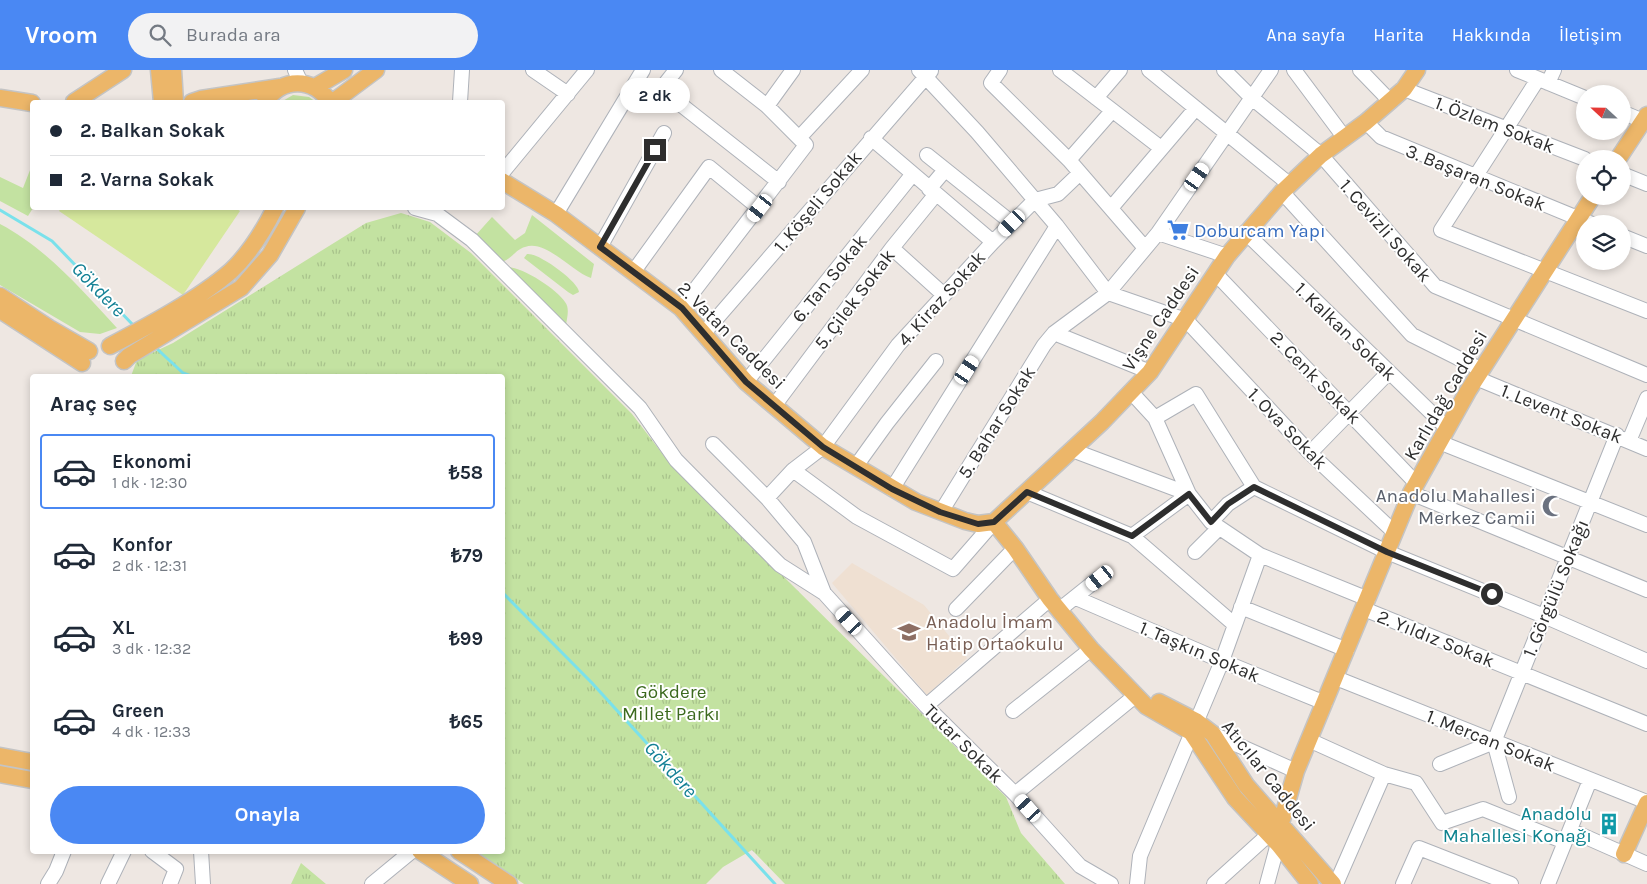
<!DOCTYPE html>
<html lang="tr">
<meta charset="utf-8">
<style>
body{margin:0;font-family:Karla,sans-serif;background:#f2f2f3;color:#1f2937;height:100vh;display:flex;flex-direction:column;font-size:19px;white-space:nowrap}
*{box-sizing:border-box;margin:0}
p{font-size:16px;color:#747a83}
.icon{flex:none;width:28px;height:28px;fill:none;stroke:currentColor;stroke-width:2;stroke-linecap:round;stroke-linejoin:round}
.map{position:relative;flex:1;overflow:hidden}
.panel{position:absolute;left:30px;top:304px;width:475px;height:480px;display:flex;flex-direction:column;background:#fff;border-radius:5px;box-shadow:0 2px 8px #0003}
.panel>*{flex:none}
.hud{position:absolute;left:30px;top:30px;width:475px;height:110px;border-radius:5px;box-shadow:0 2px 8px #0003;display:grid;align-content:center;height:110px;padding:0 20px;background:#fff}
.needle{width:32px;rotate:292deg}
.buttons{position:absolute;left:1576px;top:15px;display:grid;gap:10px}
.buttons a{display:grid;place-items:center;width:55px;height:55px;border-radius:50%;background:#fff;box-shadow:0 2px 8px #0003;font-size:25px}
.end{position:absolute;width:22px;height:22px;margin:-11px;border:6px solid #2e2e2e;background:#fff;box-shadow:0 0 0 2px #fff}
.from{border-radius:50%}
.bubble{position:absolute;height:35px;border-radius:18px;background:#fff;box-shadow:0 2px 8px #0003;font-size:16px;font-weight:700;line-height:35px;text-align:center}
.car{position:absolute;width:15px;height:30px;margin:-15px -8px;border-radius:6px;box-shadow:0 0 4px 1px #0007;background:linear-gradient(#fff 24%,#345 0 40%,#fff 0 76%,#345 0 86%,#fff 0)}
.hud b{display:flex;align-items:center;gap:18px;height:48px;font-size:19px}
.hud b+b{border-top:1px solid #e0e1e3}
.hud i{width:12px;height:12px;background:#1f2937}
ul{padding:0;list-style:none}
li{display:flex;align-items:center;gap:15px;height:75px;margin:0 10px 8px;padding:0 10px;border:2px solid transparent;border-radius:5px}
li div{flex:1}
li b{display:block;font-size:19px}
li em{font-style:normal;font-weight:700}
li.on{border-color:#4a88f3}
li>.icon{width:45px;height:45px;stroke-width:1.5}
h2{padding:0 20px;font-size:22px;line-height:60px}
.cta{display:flex;gap:10px;margin-top:auto;padding:10px 20px}
.cta a{flex:1;height:58px;border-radius:30px;background:#4a88f3;color:#fff;font-size:20px;font-weight:700;line-height:58px;text-align:center}
header{display:flex;align-items:center;gap:30px;box-sizing:border-box;height:70px;padding:0 25px;background:#4a88f3;color:#fff}
header strong{font-size:24px}
nav{display:flex;gap:28px;margin-inline-start:auto;font-size:18px}
.search{width:350px;height:45px;background:#f2f2f3;display:flex;align-items:center;gap:12px;box-sizing:border-box;padding:0 18px;border-radius:28px;color:#747a83;font-size:19px}
.map>svg:first-child{display:block}
.education{fill:#efe0d2}
.grass{fill:#c3e2a1}
.park{fill:url(#park-tufts)}
.pitch{fill:#d6e89d}
.lines{fill:none;stroke-linecap:round;stroke-linejoin:round}
.stream{stroke:#7ae1eb;stroke-width:3}
.minor-casing{stroke:#aeb2b9;stroke-width:16}
.major-casing{stroke:#c4c4c4;stroke-width:19}
.minor{stroke:#fff;stroke-width:14}
.major{stroke:#ecb669;stroke-width:16}
.route{stroke:#2e2e2e;stroke-width:6}
.labels{text-anchor:middle;stroke-width:4;stroke-linejoin:round;paint-order:stroke}
.street-label{font-size:19px;fill:#2e2e2e;stroke:#fff}
.shop-label{font-size:19px;fill:#366cbe;stroke:#fff;text-anchor:start}
.worship-label{font-size:19px;fill:#5b616d;stroke:#fff;text-anchor:end}
.education-label{font-size:19px;fill:#785e54;stroke:#fff;text-anchor:start}
.park-label{font-size:19px;fill:#3c6a1f;stroke:#fff}
.culture-label{font-size:19px;fill:#0d838f;stroke:#fff;text-anchor:end}
.water-label{font-size:20px;font-style:italic;fill:#138095;stroke:#fff}
</style>
<header>
<strong>Vroom</strong>
<div class="search"><svg class="icon" aria-label="search" viewBox="0 0 24 24"><circle cx="10" cy="10" r="6"/><path d="M15 15l6 6"/></svg>Burada ara</div>
<nav><a>Ana sayfa</a><a>Harita</a><a>Hakkında</a><a>İletişim</a></nav>
</header>
<div class="map">
<svg width="1647" height="814" viewBox="0 0 1647 814">
<defs>
<pattern id="park-tufts" width="24" height="20" patternUnits="userSpaceOnUse" patternTransform="scale(1.25)"><rect width="24" height="20" fill="#c3e2a1"/><path d="M3 7l-1-3M5 7V3M7 7l1-3M15 17l-1-3M17 17v-4M19 17l1-3" fill="none" stroke="#a8c28b"/></pattern>
</defs>
<rect width="100%" height="100%" fill="#eee7e2"/>
<path class="education" d="M852 493 924 535 967 588 927 625 832 513Z"/>
<path class="grass" d="M293 25 309 27 316 32H281Z
M32 95 33 138 28 146 0 131V107L23 118Z
M532 145 594 194 591 208C572 202 546 169 525 177 516 179 512 189 502 192L475 166 492 147 515 170 525 163Z
M0 154C46 178 82 220 117 258L100 264 80 262 0 215Z
M527 184C538 182 579 212 579 222L573 225 568 222 524 188Z
M506 197C521 196 557 219 565 232 570 238 567 248 566 255Z"/>
<path class="park" d="M401 143 430 152 471 183 632 344 671 395 1006 727 1021 763 1065 814H785L752 780 723 797 706 814H524L476 781H502V306H131L137 290 173 273 366 153Z
M301 793 326 814H291Z"/>
<path class="pitch" d="M61 138H235L240 141 183 225 59 141Z"/>
<g class="lines">
<path class="stream" d="M0 140 52 171 135 257
M155 277 183 303 191 306
M502 522 592 613 775 814"/>
<g class="minor-casing">
<path id="minor" d="M295 0 301 13
M533 0 568 24
M676 0 661 19 779 112
M919 0 977 62 1057 156 1108 223 1186 250 1310 383 1394 462
M1000 0 991 13 1069 90 1145 178
M1060 0 1161 78
M1149 0 1289 114
M1224 0 1252 28 1321 85 1435 216 1647 305
M1294 0 1344 67
M1360 0 1390 31
M1517 0 1585 28
M1538 9 1441 160 1647 241
M1548 13 1554 0
M1404 19 1585 89
M1096 28 1120 0
M460 32 462 0
M767 36 793 0
M1622 42 1643 51
M1366 52 1381 67 1592 154
M799 68 862 0
M871 68 993 172
M927 85 1012 153
M1069 90 1112 41
M502 103 587 0
M1622 104 1647 114
M929 119 945 100
M1282 122 1412 265 1482 300
M415 138 437 144 472 170 640 338 676 390 780 495 824 523 926 636 1015 724 1080 796 1111 814
M1111 138 1196 38
M556 144 643 0
M1245 162 1447 358
M1158 163 1227 186
M1622 166 1647 176
M600 177 664 63
M892 178 944 225
M634 201 709 97 759 138
M1215 203 1416 413
M681 238 806 75 767 36 721 0
M704 263 931 1
M1054 263 1150 302
M1476 308 1647 379
M746 312 912 105
M1132 323 1155 348 1189 424 1211 452 1260 485 1368 529
M774 336 892 178 936 124
M1155 348 1196 324 1254 417
M1629 371 1647 328
M1439 372 1647 455
M713 374 767 428
M1072 380 1189 424
M1310 383 1388 303
M856 396 887 353 936 291
M793 400 857 447 953 499 994 452
M1254 417 1387 482 1544 546 1647 591
M892 419 1057 156
M1027 422 1132 466 1235 555
M1411 423 1647 520
M941 442 1044 275 1054 263 1108 223 1158 163 1271 0
M1211 452 1228 434 1254 417
M1132 466 1189 424
M1195 482 1219 458
M824 523 804 472 767 428 793 400 823 377 898 275 993 172 1035 130 1058 124 1080 103
M1076 528 1222 591 1325 633
M1241 537 1347 580
M956 539 1015 478
M1364 539 1647 654
M1059 540 1099 508
M1336 608 1647 732
M926 636 1050 529
M1013 641 1091 579
M1213 664 1296 701
M1309 670 1384 704 1416 713 1442 753 1483 739 1565 772
M1494 672 1617 365
M1494 672 1509 727
M1440 694 1494 672
M1015 724 1135 626
M1570 760 1647 794
M152 781 176 799 170 814
M201 781 203 814
M48 814 56 801 64 781
M108 814 124 781
M372 814 412 781
M1137 814 1140 786 1222 591 1260 485
M1214 814 1277 757
M1267 814 1280 766
M1336 814 1384 704
M1403 814 1419 778 1511 814
M1548 814 1590 710"/>
</g>
<g class="major-casing">
<path id="major" d="M159 0 162 32
M173 0 175 32
M315 17 344 0
M0 28 32 33
M74 32 123 0
M192 32 201 29 280 17
M265 32C282 7 313 7 330 32
M333 32 376 0
M1618 89 1647 45
M502 111 556 144 681 238 746 312 823 377 916 432 965 451 978 454 994 452
M0 226 49 258 89 281
M0 240 82 293
M110 276C148 256 199 229 231 201 249 184 264 160 275 138
M124 291 129 286 241 218 270 185 297 138
M994 452 1102 352 1150 302 1227 186 1282 122 1321 85 1366 52 1404 19 1417 0
M994 452 1015 478 1050 529 1091 579 1146 636 1191 662 1235 728 1279 775 1310 814
M1159 632 1196 651 1213 664 1246 715 1333 814
M0 686 32 692
M0 704 32 710
M1281 753 1296 701 1411 423 1468 321 1593 126
M420 781 470 814
M459 781 509 814
M1624 784 1647 733"/>
</g>
<use href="#minor" class="minor"/>
<use href="#major" class="major"/>
</g>
<g class="lines">
<path class="route" d="M655 80 600 177 682 238 746 312 823 377 892 419 940 442 978 454 994 452 1027 422 1132 466 1189 424 1211 452 1228 434 1254 417 1387 482 1492 524"/>
</g>
<defs>
<g id="supermarket-bare" transform="scale(1.725)"><path d="M-6-5.5h2.5l.6 2H6L4.5 2H-2.5L-4.4-4H-6ZM-1.5 3.2a1.3 1.3 0 1 0 .1 0ZM3 3.2a1.3 1.3 0 1 0 .1 0Z" fill="#3f7fe0" stroke="#fff" stroke-width="2.5" paint-order="stroke"/></g>
<g id="mosque-bare" transform="scale(1.725)"><path d="M3.5-4.9A6 6 0 1 0 3.5 4.9A5 5 0 1 1 3.5-4.9Z" fill="#6b7280" stroke="#fff" stroke-width="2.5" paint-order="stroke"/></g>
<g id="school-bare" transform="scale(1.725)"><path d="M0-5L7-2L0 1L-7-2ZM-4 1L0 2.5L4 1V4Q0 6-4 4Z" fill="#8d6e63" stroke="#fff" stroke-width="2.5" paint-order="stroke"/></g>
<g id="building-bare" transform="scale(1.725)"><path d="M-4-6H4V6H1V3H-1V6H-4ZM-2.5-4.3h1.7v1.8h-1.7ZM.8-4.3h1.7v1.8H.8ZM-2.5-1h1.7V.8h-1.7ZM.8-1h1.7V.8H.8Z" fill="#0f9aa8" stroke="#fff" stroke-width="2.5" paint-order="stroke"/></g>
</defs>
<g fill-rule="evenodd">
<use href="#supermarket-bare" x="1178" y="160"/>
<use href="#mosque-bare" x="1553" y="436"/>
<use href="#school-bare" x="909" y="562"/>
<use href="#building-bare" x="1609" y="754"/>
</g>
<g class="labels">
<g class="street-label">
<text transform="translate(1495 54) rotate(21)" y="7">1. Özlem Sokak</text>
<text transform="translate(1476 107) rotate(22)" y="7">3. Başaran Sokak</text>
<text transform="translate(817 131) rotate(-50)" y="7">1. Köşeli Sokak</text>
<text transform="translate(1386 160) rotate(49)" y="7">1. Cevizli Sokak</text>
<text transform="translate(829 208) rotate(-51)" y="7">6. Tan Sokak</text>
<text transform="translate(941 228) rotate(-48)" y="7">4. Kiraz Sokak</text>
<text transform="translate(854 229) rotate(-53)" y="7">5. Çilek Sokak</text>
<text transform="translate(1160 248) rotate(-56)" y="7">Vişne Caddesi</text>
<text transform="translate(1346 261) rotate(44)" y="7">1. Kalkan Sokak</text>
<text transform="translate(732 265) rotate(45)" y="7">2. Vatan Caddesi</text>
<text transform="translate(1316 307) rotate(46)" y="7">2. Cenk Sokak</text>
<text transform="translate(1445 325) rotate(-60)" y="7">Karlıdağ Caddesi</text>
<text transform="translate(1562 343) rotate(22)" y="7">1. Levent Sokak</text>
<text transform="translate(996 352) rotate(-58)" y="7">5. Bahar Sokak</text>
<text transform="translate(1288 358) rotate(46)" y="7">1. Ova Sokak</text>
<text transform="translate(1555 518) rotate(-68)" y="7">1. Görgülü Sokağı</text>
<text transform="translate(1436 568) rotate(22)" y="7">2. Yıldız Sokak</text>
<text transform="translate(1200 581) rotate(23)" y="7">1. Taşkın Sokak</text>
<text transform="translate(1491 670) rotate(22)" y="7">1. Mercan Sokak</text>
<text transform="translate(964 673) rotate(45)" y="7">Tutar Sokak</text>
<text transform="translate(1269 705) rotate(51)" y="7">Atıcılar Caddesi</text>
</g>
<g class="shop-label">
<text x="1194" y="167">Doburcam Yapı</text>
</g>
<g class="worship-label">
<text x="1536" y="432">Anadolu Mahallesi<tspan x="1536" dy="22">Merkez Camii</tspan></text>
</g>
<g class="education-label">
<text x="926" y="558">Anadolu İmam<tspan x="926" dy="22">Hatip Ortaokulu</tspan></text>
</g>
<g class="park-label">
<text x="671" y="628">Gökdere<tspan x="671" dy="22">Millet Parkı</tspan></text>
</g>
<g class="culture-label">
<text x="1592" y="750">Anadolu<tspan x="1592" dy="22">Mahallesi Konağı</tspan></text>
</g>
<g class="water-label">
<text transform="translate(99 219) rotate(46)" y="7">Gökdere</text>
<text transform="translate(671 699) rotate(48)" y="7">Gökdere</text>
</g>
</g>
</svg>
<div class="buttons">
<a><svg class="needle" viewBox="-14 -14 28 28"><path d="M0-13l5 13h-10z" fill="#e53935"/><path d="M0 13l5-13h-10z" fill="#747a83"/></svg></a>
<a><svg class="icon" aria-label="locate" viewBox="0 0 24 24"><circle cx="12" cy="12" r="6"/><path d="M12 2v4M12 18v4M2 12h4M18 12h4"/></svg></a>
<a><svg class="icon" aria-label="layers" viewBox="0 0 24 24"><path d="M12 4l9 5-9 5-9-5zM3 14l9 5 9-5"/></svg></a>
</div>
<i class="end from" style="left:1492px;top:524px"></i>
<i class="end" style="left:655px;top:80px"></i>
<div class="bubble" style="left:620px;top:8px;width:70px">2 dk</div>
<i class="car" style="left:1197px;top:107px;rotate:35deg"></i>
<i class="car" style="left:760px;top:138px;rotate:218deg"></i>
<i class="car" style="left:1012px;top:153px;rotate:225deg"></i>
<i class="car" style="left:967px;top:300px;rotate:33deg"></i>
<i class="car" style="left:1100px;top:508px;rotate:231deg"></i>
<i class="car" style="left:849px;top:551px;rotate:318deg"></i>
<i class="car" style="left:1028px;top:738px;rotate:318deg"></i>
<div class="hud">
<b><i class="from"></i>2. Balkan Sokak</b>
<b><i></i>2. Varna Sokak</b>
</div>
<section class="panel">
<h2>Araç seç</h2>
<ul>
<li class="on"><svg class="icon" aria-label="car" viewBox="0 0 24 24"><path d="M5 17H2v-5l4-1 3-4h7l3 4 3 1v5h-3M9 17h6M6 11h13"/><circle cx="7" cy="17" r="2"/><circle cx="17" cy="17" r="2"/></svg><div><b>Ekonomi</b><p>1 dk · 12:30</p></div><em>₺58</em></li>
<li><svg class="icon" aria-label="car" viewBox="0 0 24 24"><path d="M5 17H2v-5l4-1 3-4h7l3 4 3 1v5h-3M9 17h6M6 11h13"/><circle cx="7" cy="17" r="2"/><circle cx="17" cy="17" r="2"/></svg><div><b>Konfor</b><p>2 dk · 12:31</p></div><em>₺79</em></li>
<li><svg class="icon" aria-label="car" viewBox="0 0 24 24"><path d="M5 17H2v-5l4-1 3-4h7l3 4 3 1v5h-3M9 17h6M6 11h13"/><circle cx="7" cy="17" r="2"/><circle cx="17" cy="17" r="2"/></svg><div><b>XL</b><p>3 dk · 12:32</p></div><em>₺99</em></li>
<li><svg class="icon" aria-label="car" viewBox="0 0 24 24"><path d="M5 17H2v-5l4-1 3-4h7l3 4 3 1v5h-3M9 17h6M6 11h13"/><circle cx="7" cy="17" r="2"/><circle cx="17" cy="17" r="2"/></svg><div><b>Green</b><p>4 dk · 12:33</p></div><em>₺65</em></li>
</ul>
<div class="cta"><a>Onayla</a></div>
</section>
</div>
